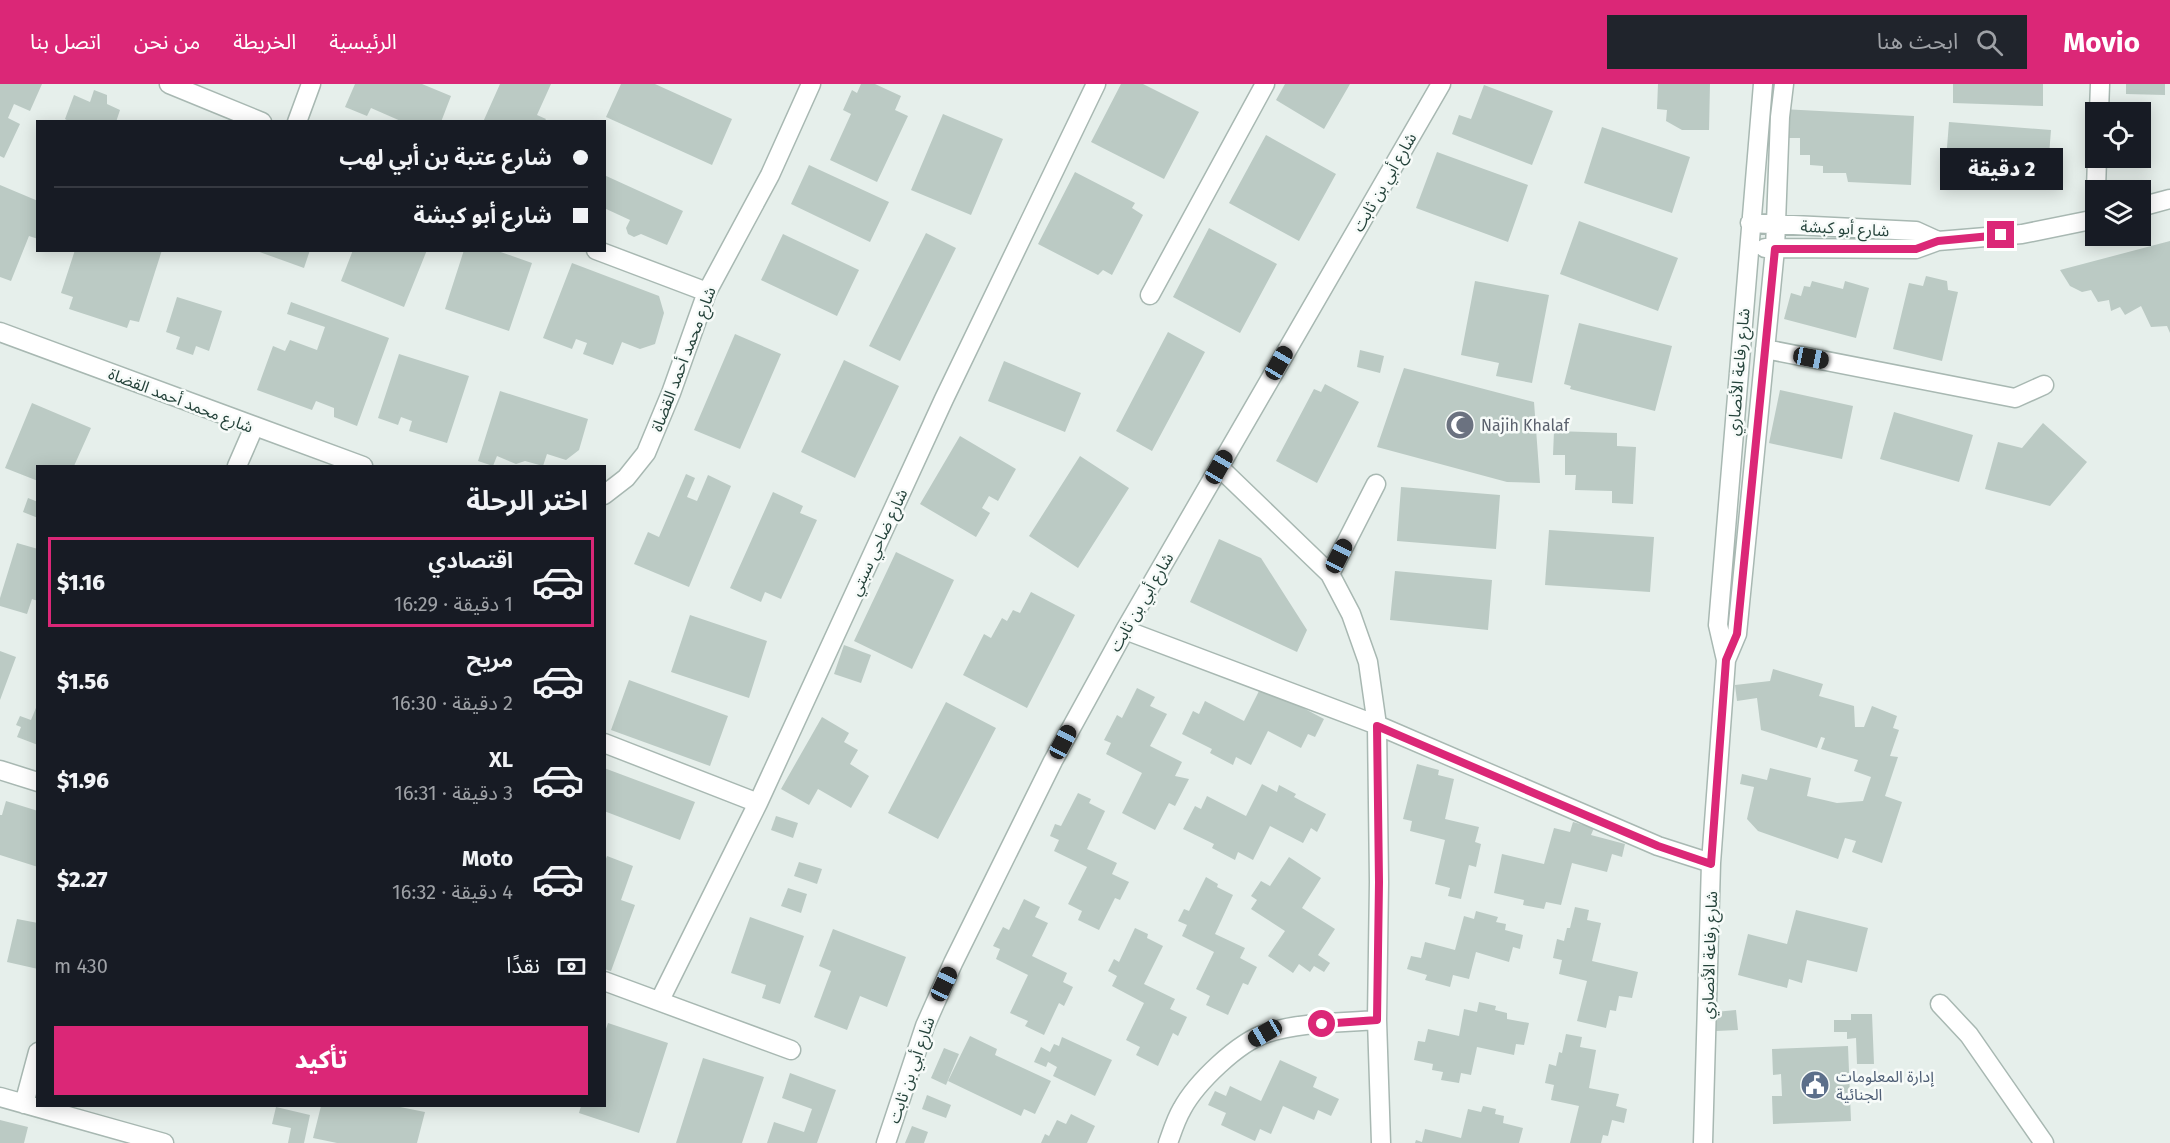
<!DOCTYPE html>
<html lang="ar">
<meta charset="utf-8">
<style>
body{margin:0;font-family:"Fira Sans","Noto Sans Arabic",sans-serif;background:#20242c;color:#f1f3f6;direction:rtl;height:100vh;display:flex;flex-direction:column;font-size:22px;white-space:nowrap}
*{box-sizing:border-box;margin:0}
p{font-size:20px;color:#9ea1a6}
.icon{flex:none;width:33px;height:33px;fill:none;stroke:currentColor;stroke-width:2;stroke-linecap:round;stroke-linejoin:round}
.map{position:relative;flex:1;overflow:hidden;direction:ltr}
.side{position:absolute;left:36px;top:381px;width:570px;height:642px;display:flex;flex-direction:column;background:#171b24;border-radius:0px;box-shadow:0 3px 15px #0003;direction:rtl}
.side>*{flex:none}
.banner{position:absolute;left:36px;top:36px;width:570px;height:132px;border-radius:0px;box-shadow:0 3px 15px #0003;direction:rtl;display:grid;align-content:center;height:132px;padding:0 18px;background:#171b24}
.tools{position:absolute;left:2085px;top:18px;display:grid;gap:12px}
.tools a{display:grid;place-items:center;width:66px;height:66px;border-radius:0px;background:#171b24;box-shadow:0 3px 15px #0003;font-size:30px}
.end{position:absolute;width:27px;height:27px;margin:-14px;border:8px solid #db2777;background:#fff;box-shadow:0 0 0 3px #fff}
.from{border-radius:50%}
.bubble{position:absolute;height:42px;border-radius:0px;background:#171b24;box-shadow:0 3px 15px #0003;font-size:20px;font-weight:800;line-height:42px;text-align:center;direction:rtl}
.car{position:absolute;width:18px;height:36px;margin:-18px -9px;border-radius:8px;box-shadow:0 0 4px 2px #0007;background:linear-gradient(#222 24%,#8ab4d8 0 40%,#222 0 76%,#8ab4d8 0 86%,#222 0)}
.banner b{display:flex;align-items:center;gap:21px;height:57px;font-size:22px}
.banner b+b{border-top:2px solid #363941}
.banner i{width:15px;height:15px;background:#f1f3f6}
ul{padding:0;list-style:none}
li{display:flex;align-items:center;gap:18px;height:90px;margin:0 12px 9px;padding:0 6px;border:3px solid transparent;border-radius:0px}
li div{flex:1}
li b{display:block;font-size:22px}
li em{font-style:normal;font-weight:800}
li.on{border-color:#db2777}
li>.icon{width:54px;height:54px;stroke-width:1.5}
h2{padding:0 18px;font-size:27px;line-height:72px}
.pay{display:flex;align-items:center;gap:15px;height:66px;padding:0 18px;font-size:22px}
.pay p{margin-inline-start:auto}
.action{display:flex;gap:12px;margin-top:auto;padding:12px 18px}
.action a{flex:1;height:69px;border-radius:0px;background:#db2777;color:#fff;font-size:24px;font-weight:800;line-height:69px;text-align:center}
header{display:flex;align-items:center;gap:36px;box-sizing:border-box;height:84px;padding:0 30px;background:#db2777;color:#fff}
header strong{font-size:28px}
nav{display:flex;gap:33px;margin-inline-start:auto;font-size:21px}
.search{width:420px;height:54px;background:#20242c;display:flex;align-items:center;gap:15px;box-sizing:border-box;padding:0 21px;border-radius:0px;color:#9ea1a6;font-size:22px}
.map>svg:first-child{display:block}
.building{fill:#bbcac4}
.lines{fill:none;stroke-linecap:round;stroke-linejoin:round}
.minor-casing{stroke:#a8b8b2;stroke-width:21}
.minor{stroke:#fff;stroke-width:18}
.route{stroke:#db2777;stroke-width:8}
.labels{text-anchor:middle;stroke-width:5;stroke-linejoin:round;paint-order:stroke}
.street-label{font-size:16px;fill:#24423a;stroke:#f7fbf9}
.worship-label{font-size:16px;fill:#5b616d;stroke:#f7fbf9;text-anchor:start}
.service-label{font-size:16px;fill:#4e5e75;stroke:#f7fbf9;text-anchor:start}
</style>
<header>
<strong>Movio</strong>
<div class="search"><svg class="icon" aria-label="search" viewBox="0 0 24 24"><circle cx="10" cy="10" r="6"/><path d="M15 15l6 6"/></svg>ابحث هنا</div>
<nav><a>الرئيسية</a><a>الخريطة</a><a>من نحن</a><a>اتصل بنا</a></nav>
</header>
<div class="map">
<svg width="2170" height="1059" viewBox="0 0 2170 1059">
<rect width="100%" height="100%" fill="#e6efeb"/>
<path class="building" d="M0 0H42L30 27 14 20 8 34 20 40 4 74 0 72Z
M355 0H422L451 12 441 38H403L371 24 367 32 345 23Z
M500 0H551L537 31 546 35 544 38H483Z
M621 0H655L732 35 712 81 606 33Z
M861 0H875L901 12 895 26 908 32 877 98 830 76 851 30 843 26 852 6 857 9Z
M1121 0H1143L1199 28 1164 95 1091 58Z
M1285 0H1350L1324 45 1276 16Z
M1658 0H1710L1709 46H1682L1666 37 1667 26 1657 25Z
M1953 0H2043V22L1953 19Z
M2126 0H2165V11L2126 10Z
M1484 1 1553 27 1532 81 1452 50 1459 31 1471 35Z
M94 6 107 11V20L120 26 116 38H70L65 35 74 11 90 18Z
M1782 25 1914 32 1911 101 1848 98 1846 89H1823V82L1810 81V71H1800V54H1781Z
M943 30 1003 55 971 131 911 106Z
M1949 38 2051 46 2049 71 2035 80H2022L2014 94 1945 89Z
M1602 43 1690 73 1672 129 1584 99Z
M1266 51 1336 90 1299 157 1229 119Z
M1437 68 1528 101 1508 158 1416 124Z
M809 81 889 118 870 158 791 120Z
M1075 88 1135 119 1132 124 1143 131 1112 191 1103 186 1098 191 1038 160Z
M604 91 683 127 667 161 641 150 634 153 628 150 626 144 630 136 604 124Z
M0 101 38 117V155L29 152 11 197 0 193Z
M1579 137 1678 174 1658 227 1560 190Z
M1209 144 1277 180 1240 249 1173 213Z
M926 149 956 164 900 277 869 262Z
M783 150 859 186 837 232 761 196Z
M2170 157V249L2167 242 2151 243 2141 222 2125 231 2120 223 2111 227 2109 216 2098 218 2091 206 2082 208 2070 202 2060 186Z
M75 166H162L139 238 130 236 127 244 69 225 73 213 61 209Z
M254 166H310L304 184Z
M353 166H427L404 223 341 197Z
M464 166H495L532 179 509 247 445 225Z
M572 179 659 212 664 229 655 260 640 265 622 258 613 281 583 270 587 259 576 255 572 265 543 254Z
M1926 192 1947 197 1948 206 1958 208 1942 277 1893 265 1909 199 1923 202Z
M1475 197 1549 211 1532 299 1496 292 1499 279 1461 271Z
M1812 197 1843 205 1845 197 1869 204 1856 254 1784 235 1791 209 1801 212 1804 202 1810 203Z
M177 213 222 227 209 267 196 262 193 271 176 265 180 253 166 248Z
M291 218 389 254 357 342 334 333V324L316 317 312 326 257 306 273 262 285 267 290 256 317 266 325 243 287 230Z
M1579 239 1672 262 1655 327 1570 305 1571 302 1564 300Z
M1168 248 1205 268 1152 367 1116 347Z
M735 250 781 270 740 365 694 346Z
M1360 266 1384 272 1380 289 1357 283Z
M399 270 469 292 447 359 409 347 412 337 401 333 398 341 378 334Z
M844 276 899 302 855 394 801 368Z
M1004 277 1081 309 1065 348 988 317Z
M1404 284 1534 318 1540 399 1507 398 1377 363Z
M1325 300 1359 318 1317 399 1276 377 1314 305 1321 308Z
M1780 306 1853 322 1842 375 1769 359Z
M500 307 588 335 579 366 566 376 547 370 543 382 525 377 516 380 497 372 493 382 478 377Z
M32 319 91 344 74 382H38V397L5 384Z
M1894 328 1973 351 1959 398 1880 375Z
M2043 339 2087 378 2050 422 1985 405 1998 358 2022 364Z
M1554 347 1617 349V362L1636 363 1633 420 1612 419V407L1575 406 1576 391H1565V371H1553Z
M960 352 1016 385 998 417 989 412 982 424 990 429 976 453 920 420Z
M1080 372 1129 404 1078 484 1029 452Z
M686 390 695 394 687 413 697 417 708 391 731 402 689 503 634 480 648 448 659 453Z
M1401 403 1500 411 1496 465 1397 457Z
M773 408 803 422 800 429 817 436 781 515 765 508 761 518 730 504Z
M28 414 38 418V434L23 428Z
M1549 446 1654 453 1650 508 1545 501Z
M1219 455 1261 474 1307 546 1297 568 1190 518Z
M17 459 38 465V517L32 515 27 530 0 522V514Z
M896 468 954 496 912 585 854 557Z
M1395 487 1492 496 1488 546 1390 536Z
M1031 508 1075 531 1027 624 963 591 984 550 991 554 1002 534 1007 537 1013 526 1020 529Z
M690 531 767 557 749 614 671 588Z
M844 561 871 571 861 599 834 590Z
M0 567 16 573 0 616Z
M1773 585 1823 600 1819 612 1854 622 1855 643H1864L1872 622 1897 632 1893 644 1899 646 1890 672 1898 673 1885 712 1902 718 1882 779 1852 768 1856 757 1845 754 1838 775 1758 747 1747 735 1754 703 1740 700 1742 690 1767 696 1770 684 1811 694 1807 712 1837 719 1863 717 1871 693 1854 687 1858 676 1821 665 1825 654 1821 653 1817 664 1761 646 1757 614 1737 617 1735 601 1770 597Z
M629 596 728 632 710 682 611 646Z
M1137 604 1155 613 1150 622 1167 630 1150 662 1182 678 1175 692 1189 695 1175 722 1169 719 1155 746 1122 729 1142 689 1106 670 1111 659 1104 656 1117 631 1122 634Z
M1260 605 1275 613 1276 606 1292 618 1324 635 1315 653 1308 650 1301 664 1268 647 1251 681 1236 673 1233 681 1210 669 1212 665 1182 650 1193 627 1199 630 1205 617 1244 637Z
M946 618 996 644 938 755 888 729Z
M38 619V661L17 653 21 643 16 641 20 632 31 636Z
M822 633 849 649 844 658 858 666 850 680 869 692 851 724 818 705 809 721 781 705Z
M1417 680 1439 686 1438 691 1454 695 1445 735 1479 743 1475 758 1481 760 1476 783 1469 781 1461 815 1448 812 1450 804 1435 800 1445 756 1410 747 1412 737 1403 735Z
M604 684 695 718 680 756 604 727Z
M1262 700 1277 708 1279 701 1296 710 1294 713 1326 730 1317 748 1311 744 1303 759 1270 742 1253 776 1238 768 1235 776 1212 764 1214 760 1183 745 1195 722 1201 725 1207 712 1246 732Z
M1078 709 1091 715 1089 719 1105 727 1087 765 1117 779 1112 790 1129 798 1120 816 1115 814 1099 846 1078 836 1082 827 1068 820 1087 783 1054 767 1059 756 1050 752 1055 740 1061 742Z
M6 717 38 727V783L0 771V731H2Z
M776 732 798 739 793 754 771 746Z
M1573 738 1594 744 1591 751 1625 760 1622 773 1612 770 1607 788 1572 779 1561 821 1546 818 1544 825 1523 821 1524 816 1494 809 1502 770 1544 780 1554 744 1570 748Z
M607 772 633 782 621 816 635 821 611 887 604 885V780Z
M1289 773 1321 794 1302 824 1335 845 1318 871 1330 879 1324 888 1314 882 1310 888 1299 880 1293 889 1268 872 1285 847 1251 825 1257 816 1251 812 1261 797 1270 802Z
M799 778 822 785 817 800 794 792Z
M1206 793 1218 800 1217 803 1233 811 1215 850 1245 864 1240 874 1257 883 1248 901 1243 899 1228 931 1206 921 1210 912 1196 905 1214 868 1182 852 1187 841 1178 837 1184 825 1189 827Z
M788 804 807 810 801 829 781 822Z
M1024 815 1040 823 1035 833 1048 839 1032 872 1067 889 1063 898 1073 903 1064 922 1059 919 1044 951 1025 942 1028 937 1010 929 1028 891 996 875 1000 865 993 862 1003 843 1009 846Z
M1575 823 1589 826 1587 836 1601 839 1592 877 1638 888 1632 914 1619 912 1616 927 1610 926 1606 944 1577 937 1587 897 1559 890 1562 876 1553 874 1557 855 1564 857 1567 844H1570Z
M1796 826 1868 844 1857 888 1807 876 1802 899 1789 895 1787 904 1738 891 1748 850 1787 860Z
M1476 827 1498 833 1496 838 1506 840 1505 846 1523 851 1520 865 1513 863 1509 878 1476 868 1469 895 1453 891 1450 903 1425 896 1427 891 1407 885 1411 872 1421 874 1425 858 1455 866 1464 832 1474 835Z
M750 833 804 852 780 920 762 914 766 901 731 889Z
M17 835 38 839V885L7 878Z
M1135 844 1148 850 1147 854 1163 862 1144 900 1175 915 1170 925 1187 933 1178 952 1173 949 1158 982 1136 971 1140 963 1126 956 1144 919 1112 902 1117 892 1108 887 1114 875 1119 878Z
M833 845 906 873 887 923 860 912 847 946 814 933 831 887 819 882Z
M1479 918 1496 922 1495 926 1507 929V935L1529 939 1524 961 1516 960 1514 971 1477 963 1471 991 1461 989 1459 999 1441 996 1443 988 1432 986 1433 980 1414 976 1418 957 1425 958 1428 945 1459 952 1464 925 1477 928Z
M1736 926 1738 946 1716 947 1715 928Z
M1851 930H1872L1874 980H1857L1856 954 1847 955V948H1834V936H1851Z
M608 939 668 959 639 1049 579 1029 581 1022H604V951Z
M1566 950 1582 953 1580 963 1596 966 1589 1004 1619 1010 1616 1022 1627 1025 1624 1039 1612 1036 1608 1052 1603 1051 1601 1059H1570L1579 1022 1551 1016 1554 1001 1545 999 1549 980 1556 982 1559 968 1562 969Z
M970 952 997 965 995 971 1051 997 1035 1030 1024 1025 1021 1032 948 997Z
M1062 953 1112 976 1095 1012 1053 992 1057 983 1048 978 1046 983 1034 978 1041 963 1050 968 1054 960 1059 962Z
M1848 962 1851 1037 1773 1040 1772 1012H1782L1781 990 1773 991 1772 965Z
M944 964 959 970 946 1001 931 994Z
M703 974 764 993 742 1059H676Z
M1280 976 1317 993 1313 1003 1339 1015 1331 1032 1318 1026 1314 1036 1283 1022 1271 1050 1260 1045 1255 1057 1221 1041 1226 1029 1208 1021 1215 1007 1226 1012 1230 1002 1261 1017Z
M790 989 836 1006 817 1059H767L774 1038 804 1048 812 1025 782 1014Z
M927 1011 951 1021 946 1034 922 1025Z
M321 1022H395L425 1028 417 1059H337L313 1054Z
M1483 1022 1496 1025 1495 1030 1504 1032 1503 1039 1523 1044 1519 1059H1415L1416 1056 1422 1058 1425 1045 1461 1054 1468 1025 1481 1028Z
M276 1023 310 1031 304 1059H288L291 1044 272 1040Z
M1071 1030 1095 1042 1087 1059H1041L1045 1050 1049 1052 1057 1036 1066 1040Z
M0 1036 28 1043 24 1059H0Z
M912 1042 928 1048 924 1059H905Z"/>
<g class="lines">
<g class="minor-casing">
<path id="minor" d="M169 0 262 38
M2099 28 2100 0
M297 38 311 0
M2096 106 2097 74
M2140 123 2170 115
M1750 139 1916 147 1938 157
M1765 164 1916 165 1938 157 2022 150 2096 135
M596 166 707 208
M1150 211 1265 0
M0 248 363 382
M1765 265 2015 314 2044 301
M237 382 254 343
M1219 383 1330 490 1351 530 1368 578 1377 641 1379 798 1377 936 1381 1059
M604 411 626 394 646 369 671 309 707 208 770 91 811 0
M1330 490 1376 400
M1125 546 1377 641 1658 762 1711 779
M1726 576 1737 550 1775 165 1780 33 1784 0
M604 659 758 719
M0 686 38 698
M604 897 791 966
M660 916 758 719 944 315 1096 0
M1940 920 1969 951 2044 1059
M0 1013 164 1059
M24 1020 38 968
M886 1059 925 942 953 879 1053 677 1125 546 1441 0
M1168 1059C1172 1048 1176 1035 1182 1025 1196 999 1238 958 1267 949 1301 938 1341 939 1377 936
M1703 1059 1711 779 1726 576 1718 541 1763 0"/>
</g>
<use href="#minor" class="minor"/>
</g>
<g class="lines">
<path class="route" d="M1322 940 1377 936 1379 798 1377 642 1658 762 1711 780 1726 576 1737 550 1775 165H1916L1938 157 2001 151"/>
</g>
<defs>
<g id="mosque-disc" transform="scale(1.5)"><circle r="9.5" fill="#6b7280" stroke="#f7fbf9"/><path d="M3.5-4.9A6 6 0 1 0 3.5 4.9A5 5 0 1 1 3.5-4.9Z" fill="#fff"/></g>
<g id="civic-disc" transform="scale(1.5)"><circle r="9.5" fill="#5c6f8a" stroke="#f7fbf9"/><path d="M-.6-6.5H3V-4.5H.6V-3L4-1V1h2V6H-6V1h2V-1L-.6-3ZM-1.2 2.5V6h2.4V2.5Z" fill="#fff"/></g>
</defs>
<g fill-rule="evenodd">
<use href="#mosque-disc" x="1460" y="341"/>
<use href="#civic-disc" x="1815" y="1001"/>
</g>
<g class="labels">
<g class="street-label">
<text transform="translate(1384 98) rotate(-60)" y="6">شارع أبي بن ثابت</text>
<text transform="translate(1845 144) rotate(3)" y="6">شارع أبو كبشة</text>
<text transform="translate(683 275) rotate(-69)" y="6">شارع محمد أحمد القضاة</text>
<text transform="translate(1738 288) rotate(-85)" y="6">شارع رفاعة الأنصاري</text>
<text transform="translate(181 316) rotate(21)" y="6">شارع محمد أحمد القضاة</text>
<text transform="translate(878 458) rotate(-65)" y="6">شارع ضاحي سبتي</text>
<text transform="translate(1141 518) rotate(-60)" y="6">شارع أبي بن ثابت</text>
<text transform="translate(1709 871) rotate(-88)" y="6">شارع رفاعة الأنصاري</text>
<text transform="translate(911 986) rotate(-71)" y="6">شارع أبي بن ثابت</text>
</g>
<g class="worship-label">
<text x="1481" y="347">Najih Khalaf</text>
</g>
<g class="service-label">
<text x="1836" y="998">إدارة المعلومات<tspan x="1836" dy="18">الجنائية</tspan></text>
</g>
</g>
</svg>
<div class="tools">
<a><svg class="icon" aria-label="locate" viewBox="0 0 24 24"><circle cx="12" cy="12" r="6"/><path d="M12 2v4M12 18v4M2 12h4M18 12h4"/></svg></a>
<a><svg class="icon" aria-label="layers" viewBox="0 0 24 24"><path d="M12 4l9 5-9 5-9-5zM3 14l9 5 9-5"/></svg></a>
</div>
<i class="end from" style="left:1322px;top:940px"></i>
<i class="end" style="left:2001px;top:151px"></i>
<div class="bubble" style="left:1940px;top:64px;width:123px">2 دقيقة</div>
<i class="car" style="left:1811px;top:274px;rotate:101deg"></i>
<i class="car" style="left:1279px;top:279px;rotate:30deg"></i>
<i class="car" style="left:1219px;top:383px;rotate:30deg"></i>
<i class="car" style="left:1339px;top:472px;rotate:27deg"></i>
<i class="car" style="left:1063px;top:658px;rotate:28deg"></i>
<i class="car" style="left:944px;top:900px;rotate:25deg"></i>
<i class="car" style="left:1265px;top:949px;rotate:240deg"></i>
<div class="banner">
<b><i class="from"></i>شارع عتبة بن أبي لهب</b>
<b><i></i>شارع أبو كبشة</b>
</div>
<section class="side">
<h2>اختر الرحلة</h2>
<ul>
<li class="on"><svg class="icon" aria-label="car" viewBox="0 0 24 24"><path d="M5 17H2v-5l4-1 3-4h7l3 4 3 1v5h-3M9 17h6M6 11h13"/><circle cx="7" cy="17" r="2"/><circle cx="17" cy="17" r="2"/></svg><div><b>اقتصادي</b><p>1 دقيقة · 16:29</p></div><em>$1.16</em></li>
<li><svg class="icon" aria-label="car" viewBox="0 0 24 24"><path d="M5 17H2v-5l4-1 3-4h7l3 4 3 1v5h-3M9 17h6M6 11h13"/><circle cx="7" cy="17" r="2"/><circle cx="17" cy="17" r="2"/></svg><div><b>مريح</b><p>2 دقيقة · 16:30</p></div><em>$1.56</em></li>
<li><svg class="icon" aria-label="car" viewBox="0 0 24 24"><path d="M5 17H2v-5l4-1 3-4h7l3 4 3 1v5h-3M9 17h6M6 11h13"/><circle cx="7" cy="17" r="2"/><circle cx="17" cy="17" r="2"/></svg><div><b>XL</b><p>3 دقيقة · 16:31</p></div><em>$1.96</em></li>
<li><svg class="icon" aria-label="car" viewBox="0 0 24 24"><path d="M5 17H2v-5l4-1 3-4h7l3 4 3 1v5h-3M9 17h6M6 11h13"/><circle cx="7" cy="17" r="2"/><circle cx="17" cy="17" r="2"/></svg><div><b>Moto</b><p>4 دقيقة · 16:32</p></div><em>$2.27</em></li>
</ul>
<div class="pay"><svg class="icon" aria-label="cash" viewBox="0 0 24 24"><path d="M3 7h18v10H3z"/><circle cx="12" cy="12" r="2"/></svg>نقدًا<p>430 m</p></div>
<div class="action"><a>تأكيد</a></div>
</section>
</div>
